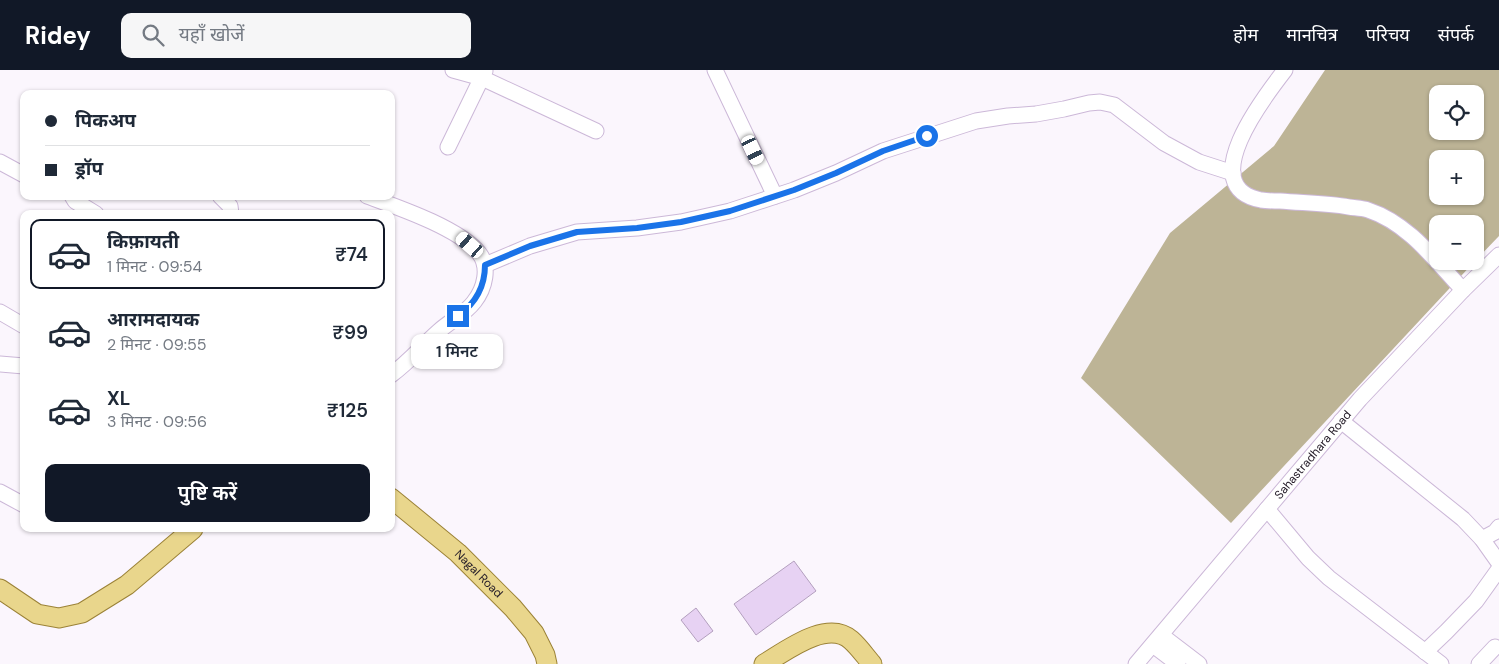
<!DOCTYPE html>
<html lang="hi">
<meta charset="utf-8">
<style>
body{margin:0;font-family:"DM Sans","Noto Sans Devanagari",sans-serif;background:#f6f6f7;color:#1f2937;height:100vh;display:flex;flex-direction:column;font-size:19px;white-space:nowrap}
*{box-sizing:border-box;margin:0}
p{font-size:16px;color:#747a83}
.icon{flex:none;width:28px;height:28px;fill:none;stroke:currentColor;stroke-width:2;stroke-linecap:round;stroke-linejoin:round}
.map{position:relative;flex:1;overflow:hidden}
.drawer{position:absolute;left:20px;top:140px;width:375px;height:322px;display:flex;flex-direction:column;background:#fff;border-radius:10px;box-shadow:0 1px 4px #0004}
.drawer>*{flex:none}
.hud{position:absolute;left:20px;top:20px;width:375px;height:110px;border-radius:10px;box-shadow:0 1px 4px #0004;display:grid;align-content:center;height:110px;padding:0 25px;background:#fff}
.controls{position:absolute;left:1429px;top:15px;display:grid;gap:10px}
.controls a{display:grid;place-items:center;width:55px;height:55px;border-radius:10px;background:#fff;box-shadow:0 1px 4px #0004;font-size:25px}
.end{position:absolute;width:22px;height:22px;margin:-11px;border:6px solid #1a73e8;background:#fff;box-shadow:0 0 0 2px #fff}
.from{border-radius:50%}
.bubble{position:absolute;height:35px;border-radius:10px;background:#fff;box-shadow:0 1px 4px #0004;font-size:16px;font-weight:600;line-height:35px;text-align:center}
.car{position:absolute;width:15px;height:30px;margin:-15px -8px;border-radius:6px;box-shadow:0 0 4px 1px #0007;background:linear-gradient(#fff 24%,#345 0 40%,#fff 0 76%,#345 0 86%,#fff 0)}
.hud b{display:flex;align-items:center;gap:18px;height:48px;font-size:19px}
.hud b+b{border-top:1px solid #e0e1e3}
.hud i{width:12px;height:12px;background:#1f2937}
ul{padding:9px 0 0;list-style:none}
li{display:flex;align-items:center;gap:15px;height:70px;margin:0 10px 8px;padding:0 15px;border:2px solid transparent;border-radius:10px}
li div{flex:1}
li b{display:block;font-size:19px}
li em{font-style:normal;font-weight:600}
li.current{border-color:#111827}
li>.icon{width:45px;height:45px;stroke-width:1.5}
.button{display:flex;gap:10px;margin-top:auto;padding:10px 25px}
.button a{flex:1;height:58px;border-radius:10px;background:#111827;color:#fff;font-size:20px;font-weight:600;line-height:58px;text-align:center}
header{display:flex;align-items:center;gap:30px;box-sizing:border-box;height:70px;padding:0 25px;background:#111827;color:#fff}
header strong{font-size:24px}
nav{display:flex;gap:28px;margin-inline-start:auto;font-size:18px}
.search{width:350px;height:45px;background:#f6f6f7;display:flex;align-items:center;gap:12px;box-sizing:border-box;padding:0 18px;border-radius:10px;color:#747a83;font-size:19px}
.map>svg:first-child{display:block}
.forest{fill:#bdb496;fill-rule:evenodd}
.building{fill:#e7d2f3;stroke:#b39fbe}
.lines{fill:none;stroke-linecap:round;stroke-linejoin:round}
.minor-casing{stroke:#ccb8d8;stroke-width:17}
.major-casing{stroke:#9b8237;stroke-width:21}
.minor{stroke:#fff;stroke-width:15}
.major{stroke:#e9d68c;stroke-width:19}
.route{stroke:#1a73e8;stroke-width:6}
.labels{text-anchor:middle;stroke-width:5;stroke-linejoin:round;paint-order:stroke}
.street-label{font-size:12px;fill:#231b27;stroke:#fbf6fd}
</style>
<header>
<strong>Ridey</strong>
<div class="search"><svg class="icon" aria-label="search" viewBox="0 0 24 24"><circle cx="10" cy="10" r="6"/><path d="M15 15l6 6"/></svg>यहाँ खोजें</div>
<nav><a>होम</a><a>मानचित्र</a><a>परिचय</a><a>संपर्क</a></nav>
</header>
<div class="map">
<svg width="1499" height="594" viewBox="0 0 1499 594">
<rect width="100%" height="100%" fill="#fbf6fd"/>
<path class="forest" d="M1325 0H1499V166L1475 191V154H1438V191H1475L1231 453 1081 308 1170 163 1274 76ZM1438 24H1475V61H1438ZM1438 89H1475V126H1438Z"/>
<path class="building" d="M794 491 816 521 756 565 734 534Z
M696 538 713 561 698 572 681 550Z"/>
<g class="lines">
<g class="minor-casing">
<g id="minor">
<path d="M453 0 482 8 596 61"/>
<path d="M715 0 775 126"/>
<path d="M1285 0C1264 27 1194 117 1261 130 1267 131 1274 131 1280 131 1303 133 1326 133 1349 137 1355 138 1362 138 1368 140 1408 153 1435 190 1463 220"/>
<path d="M448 77 485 1"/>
<path d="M0 92 24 105"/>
<path d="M72 126 75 131 96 144"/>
<path d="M220 126 230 136 231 144"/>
<path d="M367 126C397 137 459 158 479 183 490 197 485 218 474 232 465 244 450 251 439 261 423 275 409 292 391 305"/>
<path d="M485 195 530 176 577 162 637 158 681 152 730 141 794 120 836 103 883 81 976 51 1008 46 1036 44 1064 39 1089 33 1100 32 1114 35 1164 73 1199 92 1233 103"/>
<path d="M0 242 24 256"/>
<path d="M0 294 24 296"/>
<path d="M1341 351 1463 449 1482 469 1499 493"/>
<path d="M0 422 24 435"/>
<path d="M1267 439 1308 488 1329 508 1441 594"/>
<path d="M1482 469 1495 462 1499 457"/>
<path d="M1161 565 1199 594"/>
<path d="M1153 575 1178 594"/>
<path d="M1425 582 1446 562 1476 531 1499 499"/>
<path id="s1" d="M1136 594 1360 329 1463 220 1499 185"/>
<path d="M1479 594 1495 577"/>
</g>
</g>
<g class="major-casing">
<g id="major">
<path id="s2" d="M391 428 458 483 513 538 534 563 545 585 547 594"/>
<path d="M0 519 37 544 59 548 82 543 127 515 193 459"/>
<path d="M764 594C786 581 827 549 851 570 859 577 865 586 872 594"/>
</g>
</g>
<use href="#minor" class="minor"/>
<use href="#major" class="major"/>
</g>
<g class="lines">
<path class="route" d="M458 246C476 233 485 217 485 195L530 176 577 162 637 158 681 152 730 141 794 120 836 103 883 81 927 66"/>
</g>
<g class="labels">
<g class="street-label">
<text dy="4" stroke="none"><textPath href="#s1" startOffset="274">Sahastradhara Road</textPath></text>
<text dy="4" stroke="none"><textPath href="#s2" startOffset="116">Nagal Road</textPath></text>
</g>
</g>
</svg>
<div class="controls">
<a><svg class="icon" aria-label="locate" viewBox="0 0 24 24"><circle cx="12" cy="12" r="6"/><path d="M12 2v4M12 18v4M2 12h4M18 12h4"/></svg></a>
<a>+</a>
<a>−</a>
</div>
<i class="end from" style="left:927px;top:66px"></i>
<i class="end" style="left:458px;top:246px"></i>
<div class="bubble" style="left:411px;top:264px;width:92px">1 मिनट</div>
<i class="car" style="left:753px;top:80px;rotate:155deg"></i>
<i class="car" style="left:470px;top:175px;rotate:311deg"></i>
<div class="hud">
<b><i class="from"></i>पिकअप</b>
<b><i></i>ड्रॉप</b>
</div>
<section class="drawer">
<ul>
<li class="current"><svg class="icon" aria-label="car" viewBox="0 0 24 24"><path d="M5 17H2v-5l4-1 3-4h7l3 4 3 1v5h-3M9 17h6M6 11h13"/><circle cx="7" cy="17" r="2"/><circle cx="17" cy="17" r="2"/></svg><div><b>किफ़ायती</b><p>1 मिनट · 09:54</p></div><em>₹74</em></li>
<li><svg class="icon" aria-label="car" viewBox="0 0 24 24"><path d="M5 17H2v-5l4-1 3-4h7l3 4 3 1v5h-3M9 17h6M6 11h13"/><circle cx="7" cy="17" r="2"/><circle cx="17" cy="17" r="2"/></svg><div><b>आरामदायक</b><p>2 मिनट · 09:55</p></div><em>₹99</em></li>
<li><svg class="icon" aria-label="car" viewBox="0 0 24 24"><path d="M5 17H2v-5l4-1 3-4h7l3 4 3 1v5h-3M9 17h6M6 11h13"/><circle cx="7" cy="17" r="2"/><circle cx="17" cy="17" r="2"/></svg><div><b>XL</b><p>3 मिनट · 09:56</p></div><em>₹125</em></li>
</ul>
<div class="button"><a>पुष्टि करें</a></div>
</section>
</div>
